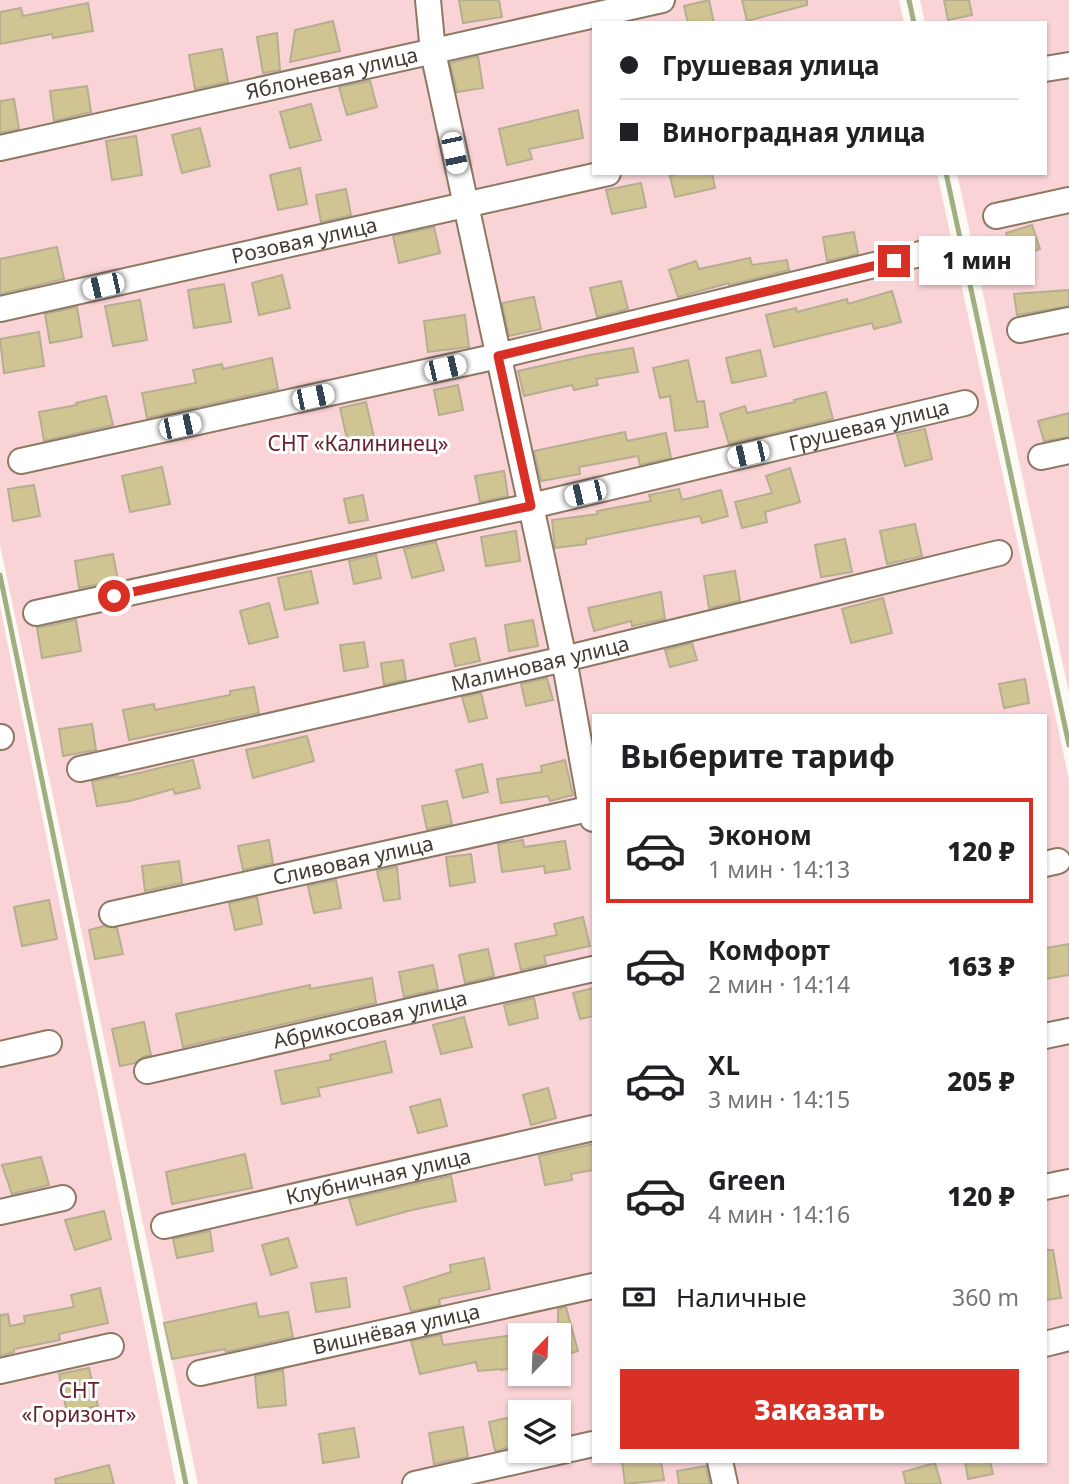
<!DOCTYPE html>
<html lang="ru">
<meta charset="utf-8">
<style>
body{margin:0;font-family:"Noto Sans",sans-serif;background:#f2f2f2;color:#202124;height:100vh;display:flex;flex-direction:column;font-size:26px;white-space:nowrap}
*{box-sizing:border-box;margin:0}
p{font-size:23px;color:#757577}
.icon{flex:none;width:38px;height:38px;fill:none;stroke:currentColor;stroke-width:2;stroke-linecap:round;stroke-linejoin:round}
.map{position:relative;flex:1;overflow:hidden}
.sheet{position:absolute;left:592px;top:714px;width:455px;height:749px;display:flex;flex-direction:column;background:#fff;border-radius:0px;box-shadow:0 2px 5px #0004}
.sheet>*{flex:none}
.hud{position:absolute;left:592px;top:21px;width:455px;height:154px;border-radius:0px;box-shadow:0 2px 5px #0004;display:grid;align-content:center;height:154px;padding:0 28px;background:#fff}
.needle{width:46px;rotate:23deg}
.controls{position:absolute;left:508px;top:1323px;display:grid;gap:14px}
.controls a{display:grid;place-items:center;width:63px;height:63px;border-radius:0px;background:#fff;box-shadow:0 2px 5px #0004;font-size:35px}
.end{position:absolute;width:32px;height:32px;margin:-16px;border:9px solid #d93025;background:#fff;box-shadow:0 0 0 4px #fff}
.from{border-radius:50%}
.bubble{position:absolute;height:49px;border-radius:0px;background:#fff;box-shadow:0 2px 5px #0004;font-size:23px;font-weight:800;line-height:49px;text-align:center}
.car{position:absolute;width:21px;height:42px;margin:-21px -10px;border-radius:9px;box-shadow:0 0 5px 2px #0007;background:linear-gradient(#fff 24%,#345 0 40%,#fff 0 76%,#345 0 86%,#fff 0)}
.hud b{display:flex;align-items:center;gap:24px;height:66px;font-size:26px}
.hud b+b{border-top:2px solid #e0e0e0}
.hud i{width:18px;height:18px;background:#202124}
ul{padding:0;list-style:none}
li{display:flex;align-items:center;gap:21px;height:105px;margin:0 14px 10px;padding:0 14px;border:4px solid transparent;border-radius:0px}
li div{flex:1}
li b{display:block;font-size:26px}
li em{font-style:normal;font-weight:800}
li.selected{border-color:#d93025}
li>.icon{width:63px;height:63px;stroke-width:1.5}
h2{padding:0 28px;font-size:32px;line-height:84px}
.pay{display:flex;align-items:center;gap:18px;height:77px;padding:0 28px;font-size:26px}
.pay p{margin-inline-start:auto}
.cta{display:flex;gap:14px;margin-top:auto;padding:14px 28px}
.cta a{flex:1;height:80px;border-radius:0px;background:#d93025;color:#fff;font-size:28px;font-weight:800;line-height:80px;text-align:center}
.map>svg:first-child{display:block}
.green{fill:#f9d3d6;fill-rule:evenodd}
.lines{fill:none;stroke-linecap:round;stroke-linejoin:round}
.stream{stroke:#9faf81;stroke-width:5}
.building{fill:#d0c493;stroke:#b5ae91;stroke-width:2}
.minor-casing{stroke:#8d7963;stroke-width:28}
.minor{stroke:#fff;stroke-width:24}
.route{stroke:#d93025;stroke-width:9}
.labels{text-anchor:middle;stroke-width:6;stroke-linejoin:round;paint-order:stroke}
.street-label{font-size:21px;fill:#443b31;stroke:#fff}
.park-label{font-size:21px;fill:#65222e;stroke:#fff}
</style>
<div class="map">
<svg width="1069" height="1484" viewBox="0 0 1069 1484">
<rect width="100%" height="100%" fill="#fdf9f4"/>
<path class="green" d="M0 0H899L904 23H593V173H937L1069 779V1484H198L0 545ZM593 716H1045V1461H593ZM520 1335H558V1374H520ZM520 1412H558V1451H520Z
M920 0H1069V693L957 173H1045V23H925Z
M0 606 176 1484H0Z"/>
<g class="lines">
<path class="stream" d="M909 0 914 23
M946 173 1069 745
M0 575 186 1484"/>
</g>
<path class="building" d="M459 0H499L502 17 463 23Z
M709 0 714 23H688L684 6Z
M742 0H807V5L747 21Z
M944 0H969L972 15 948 20Z
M88 3 93 31 53 38 52 34 0 44V12L21 8 23 16Z
M333 21 340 51 290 62 295 30Z
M277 33 280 70 263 73 257 37Z
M222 49 228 82 195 89 189 55Z
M478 56 483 88 457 92 450 63Z
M370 81 377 107 347 115 339 87Z
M87 86 91 112 54 121 50 91Z
M14 99 19 129 0 133V101Z
M311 104 321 140 290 148 280 112Z
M578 110 583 138 529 149 532 159 507 165 499 129Z
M200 128 210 166 182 173 172 135Z
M136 136 142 175 112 180 106 141Z
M300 168 307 204 278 210 270 175Z
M681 173H712L715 188 675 197 670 176Z
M641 183 646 207 612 214 606 190Z
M346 189 351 215 321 222 316 195Z
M1032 225 1040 249 1014 258 1006 233Z
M434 227 440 253 399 263 393 236Z
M854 232 858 254 827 261 823 237Z
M57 247 64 279 0 294V259Z
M750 258 752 265 787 260 789 270 729 285V283L678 297 669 270 696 261 699 269Z
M282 275 290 308 259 315 252 283Z
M621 281 628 309 597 317 590 288Z
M224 284 231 322 194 328 188 290Z
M1069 290V306L1017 315 1014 294Z
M892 291 901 322 874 329 872 323 774 347 766 315 796 308 797 312 847 299 848 304Z
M534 297 541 329 509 336 502 303Z
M140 300 147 340 113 346 105 306Z
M77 307 82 337 50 343 45 314Z
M465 315 469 347 428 352 424 321Z
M39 332 44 366 4 373 0 339Z
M633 348 638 372 596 379 598 385 574 390 572 385 524 396 518 371 590 355Z
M760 350 766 376 732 383 726 358Z
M272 358 278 389 147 418 142 393 196 383 193 370 222 364 223 369Z
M688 360 697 402 704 401 708 427 675 431 670 396 660 398 653 368Z
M458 385 463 410 439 415 434 390Z
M826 392 833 419 729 444 720 414 745 406 747 413 795 402 794 400Z
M106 396 113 425 44 441 39 412 77 405 76 403Z
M366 402 374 437 348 443 340 408Z
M1069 413V437L1044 441 1038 421Z
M925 429 932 459 905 466 897 435Z
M625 432 627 441 666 433 671 458 640 465 638 456 579 467 580 474 541 481 534 451Z
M162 467 170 504 130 512 122 476Z
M790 468 800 502 765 512 767 522 742 528 735 502 772 493 766 476Z
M504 471 508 496 480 502 475 476Z
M34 485 40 516 13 521 8 489Z
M679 489 682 500 721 490 728 516 702 523 700 516 586 539V544L555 548 552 520 598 514 597 511 651 501 649 495Z
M363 495 368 520 349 523 344 499Z
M915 524 922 556 887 564 880 531Z
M516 531 520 561 486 566 481 537Z
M845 539 852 572 821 577 815 545Z
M436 542 444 570 412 578 404 549Z
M113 554 118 580 79 588 75 561Z
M376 555 381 578 354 584 349 561Z
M311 571 318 603 285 610 278 578Z
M735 571 740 601 709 608 704 576Z
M661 592 665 619 632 626 631 621 594 631 588 608Z
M883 598 892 633 851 643 842 609Z
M269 603 278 637 249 644 240 611Z
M76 620 81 651 42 658 37 628Z
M533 620 538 646 509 651 505 625Z
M475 638 480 661 455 666 450 644Z
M364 642 368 667 344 671 340 645Z
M692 643 697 660 670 667 665 650Z
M403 660 406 680 384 685 381 663Z
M547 678 553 700 526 706 521 684Z
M1025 679 1029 703 1004 708 999 684Z
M254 687 259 713 129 740 123 710 154 704 155 710 230 695V691Z
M481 693 487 718 469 722 462 697Z
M92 724 96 750 63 756 59 729Z
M307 736 314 761 253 778 246 750Z
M193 760 200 788 175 794 173 789 130 801 97 806 92 781 118 776V778Z
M565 760 573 795 550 801 548 796 501 803 497 779 542 772 541 766Z
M482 764 488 792 463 798 456 770Z
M447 801 452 824 427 829 422 806Z
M269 840 273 863 243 870 238 846Z
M523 840 524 847 565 841 570 869 545 873 544 866 502 872 498 844Z
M471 854 475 882 450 886 446 857Z
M179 861 182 883 145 891 142 866Z
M397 867 400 899 384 901 377 871Z
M336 880 341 908 314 913 308 886Z
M257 897 262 924 235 930 229 903Z
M49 900 57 939 22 946 14 907Z
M583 917 590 946 544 956 546 964 521 970 515 944 557 935 554 924Z
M104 926 117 928 123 954 95 959 89 930Z
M1069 944V975L1045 979V948Z
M488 949 494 976 465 983 459 955Z
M433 965 438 989 404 997 399 972Z
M372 978 376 1003 183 1047 176 1014 310 985V989Z
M593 988V1016L580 1019 573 993Z
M534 998 538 1018 509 1025 504 1005Z
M464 1017 472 1047 441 1054 433 1025Z
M144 1022 151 1055 143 1057 135 1063 120 1066 112 1029Z
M385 1041 392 1072 318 1088 320 1096 282 1104 275 1071 331 1060 330 1055Z
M548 1088 556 1118 531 1125 523 1095Z
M440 1099 447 1126 418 1133 410 1107Z
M593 1144V1170L571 1174 572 1180 545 1185 539 1156Z
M245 1154 252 1188 172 1204 166 1172Z
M41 1157 49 1185 12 1194 2 1165Z
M451 1176 456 1201 412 1210 357 1225 349 1199Z
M104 1211 111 1239 75 1250 65 1220Z
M210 1231 213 1251 177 1258 173 1239Z
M288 1238 297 1267 271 1275 262 1245Z
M1045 1250H1053L1061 1298 1045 1300Z
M484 1258 490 1289 439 1299 440 1305 411 1311 404 1287 451 1272 450 1265Z
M346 1278 350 1307 316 1312 311 1283Z
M100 1288 108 1323 59 1334 60 1340 14 1349V1352L0 1356V1315L8 1314 10 1326 25 1323 24 1316 74 1307 71 1295Z
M256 1303 259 1317 288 1312 293 1337 226 1352 225 1349 172 1359 164 1323Z
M566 1307 578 1351 558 1357V1309Z
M520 1334V1367L501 1370V1369L478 1371 476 1362 420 1374 411 1341 441 1335 443 1345Z
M89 1368 98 1406 67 1413 59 1374Z
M283 1370 286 1405 258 1408 255 1376Z
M520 1415V1445L495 1451 489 1422Z
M463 1427 468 1457 434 1464 429 1433Z
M354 1428 359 1457 323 1463 319 1434Z
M622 1461H661L664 1480 625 1484Z
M965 1461H990L993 1474 968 1479Z
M935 1463 941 1484H906L903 1472Z
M109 1465 114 1484H56L55 1479Z
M706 1466 710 1484H679L677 1471Z"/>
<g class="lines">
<g class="minor-casing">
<g id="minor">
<path d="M428 0 433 52 564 659 593 819"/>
<path d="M1045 69 1069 65"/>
<path id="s1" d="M0 148 662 0"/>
<path d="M996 216 1069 200"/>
<path id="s2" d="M0 309 608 173"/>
<path d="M1020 330 1069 320"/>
<path d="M1041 457 1069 451"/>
<path d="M21 461 498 356 920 254"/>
<path id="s3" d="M36 613 531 506 965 403"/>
<path d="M0 737H1"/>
<path id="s4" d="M80 769 564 659 999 553"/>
<path d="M1045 864 1058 861"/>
<path id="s5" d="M112 914 593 808"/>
<path d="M1045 1036 1069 1031"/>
<path d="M0 1054 49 1043"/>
<path id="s6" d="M147 1071 593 969"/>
<path d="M1045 1187 1069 1182"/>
<path d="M0 1212 63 1198"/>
<path id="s7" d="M164 1226 593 1128"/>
<path d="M1045 1344 1069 1338"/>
<path d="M0 1371 111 1346"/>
<path id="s8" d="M200 1373 593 1286"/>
<path d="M720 1461 725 1484"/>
<path d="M415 1484 593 1444"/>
</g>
</g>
<use href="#minor" class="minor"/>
</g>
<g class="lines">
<path class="route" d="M114 596 531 506 498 356 894 261"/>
</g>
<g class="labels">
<g class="street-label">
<text dy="7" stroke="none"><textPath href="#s1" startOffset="340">Яблоневая улица</textPath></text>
<text dy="7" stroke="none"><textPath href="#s2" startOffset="312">Розовая улица</textPath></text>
<text dy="7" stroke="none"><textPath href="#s3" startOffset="854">Грушевая улица</textPath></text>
<text dy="7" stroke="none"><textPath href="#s4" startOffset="472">Малиновая улица</textPath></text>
<text dy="7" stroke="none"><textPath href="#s5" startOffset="247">Сливовая улица</textPath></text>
<text dy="7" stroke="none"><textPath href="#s6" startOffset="229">Абрикосовая улица</textPath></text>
<text dy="7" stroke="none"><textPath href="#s7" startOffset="220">Клубничная улица</textPath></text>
<text dy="7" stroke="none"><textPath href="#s8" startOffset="201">Вишнёвая улица</textPath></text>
</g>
<g class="park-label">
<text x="358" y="451">СНТ «Калининец»</text>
<text x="79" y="1398">СНТ<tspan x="79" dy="24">«Горизонт»</tspan></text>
</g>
</g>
</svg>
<div class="controls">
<a><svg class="needle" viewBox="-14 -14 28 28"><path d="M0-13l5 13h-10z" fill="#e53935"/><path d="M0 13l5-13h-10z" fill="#757577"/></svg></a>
<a><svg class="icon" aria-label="layers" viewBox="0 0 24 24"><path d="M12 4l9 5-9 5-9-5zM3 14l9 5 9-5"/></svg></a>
</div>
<i class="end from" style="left:114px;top:596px"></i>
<i class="end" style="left:894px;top:261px"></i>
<div class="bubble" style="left:919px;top:236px;width:116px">1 мин</div>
<i class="car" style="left:454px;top:153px;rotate:168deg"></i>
<i class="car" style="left:103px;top:286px;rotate:257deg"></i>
<i class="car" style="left:445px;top:368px;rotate:77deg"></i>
<i class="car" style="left:313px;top:397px;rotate:78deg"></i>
<i class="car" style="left:180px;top:426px;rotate:78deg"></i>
<i class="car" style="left:748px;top:454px;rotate:257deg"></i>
<i class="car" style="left:585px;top:493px;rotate:257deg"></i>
<div class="hud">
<b><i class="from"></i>Грушевая улица</b>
<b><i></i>Виноградная улица</b>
</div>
<section class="sheet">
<h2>Выберите тариф</h2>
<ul>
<li class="selected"><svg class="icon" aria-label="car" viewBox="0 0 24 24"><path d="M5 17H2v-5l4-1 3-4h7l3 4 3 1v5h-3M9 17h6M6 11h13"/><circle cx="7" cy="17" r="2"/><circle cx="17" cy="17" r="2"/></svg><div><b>Эконом</b><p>1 мин · 14:13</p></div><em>120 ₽</em></li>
<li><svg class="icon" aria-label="car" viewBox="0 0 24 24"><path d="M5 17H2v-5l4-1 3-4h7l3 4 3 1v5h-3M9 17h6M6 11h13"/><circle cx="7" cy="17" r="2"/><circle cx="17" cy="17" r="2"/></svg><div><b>Комфорт</b><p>2 мин · 14:14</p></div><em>163 ₽</em></li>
<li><svg class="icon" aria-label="car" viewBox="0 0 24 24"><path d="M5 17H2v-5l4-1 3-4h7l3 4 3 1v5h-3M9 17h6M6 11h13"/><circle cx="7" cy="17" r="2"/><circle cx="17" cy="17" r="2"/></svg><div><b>XL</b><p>3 мин · 14:15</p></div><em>205 ₽</em></li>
<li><svg class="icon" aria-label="car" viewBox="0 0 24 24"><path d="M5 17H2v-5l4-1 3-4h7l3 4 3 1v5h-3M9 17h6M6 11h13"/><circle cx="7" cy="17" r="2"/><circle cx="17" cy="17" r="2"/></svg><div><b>Green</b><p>4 мин · 14:16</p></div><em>120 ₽</em></li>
</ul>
<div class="pay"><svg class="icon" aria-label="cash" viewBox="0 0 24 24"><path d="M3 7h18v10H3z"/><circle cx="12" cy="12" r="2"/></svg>Наличные<p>360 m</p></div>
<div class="cta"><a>Заказать</a></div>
</section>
</div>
